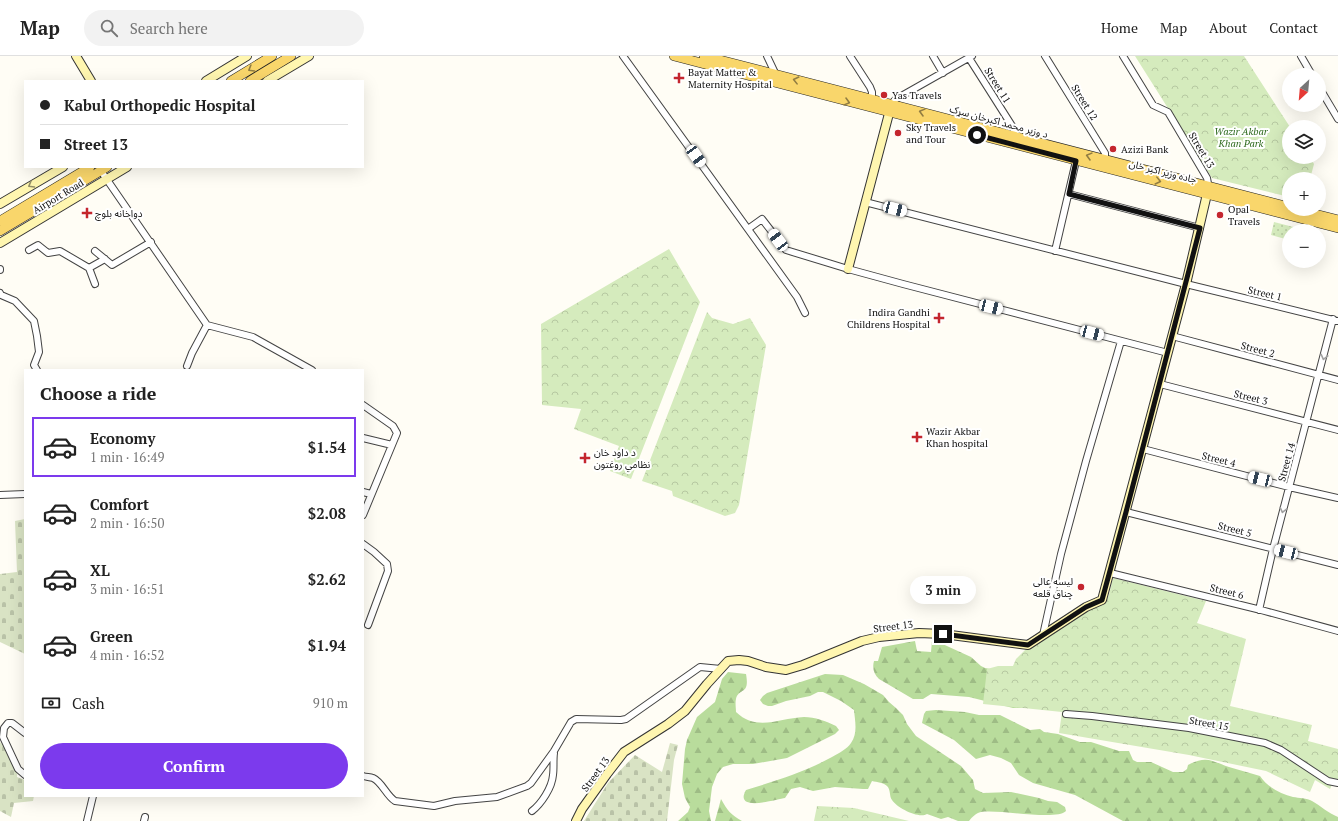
<!DOCTYPE html>
<meta charset="utf-8">
<style>
body{margin:0;font-family:"PT Serif","Noto Sans Arabic",serif;background:#f2f2f2;color:#222;height:100vh;display:flex;flex-direction:column;font-size:15px;white-space:nowrap}
*{box-sizing:border-box;margin:0}
p{font-size:13px;color:#767676}
.icon{flex:none;width:22px;height:22px;fill:none;stroke:currentColor;stroke-width:2;stroke-linecap:round;stroke-linejoin:round}
.map{position:relative;flex:1;overflow:hidden}
.sheet{position:absolute;left:24px;top:313px;width:340px;height:428px;display:flex;flex-direction:column;background:#fff;border-radius:0px;box-shadow:0 4px 16px #0002}
.sheet>*{flex:none}
.banner{position:absolute;left:24px;top:24px;width:340px;height:88px;border-radius:0px;box-shadow:0 4px 16px #0002;display:grid;align-content:center;height:88px;padding:0 16px;background:#fff}
.needle{width:26px;rotate:206deg}
.tools{position:absolute;left:1282px;top:12px;display:grid;gap:8px}
.tools a{display:grid;place-items:center;width:44px;height:44px;border-radius:50%;background:#fff;box-shadow:0 4px 16px #0002;font-size:20px}
.end{position:absolute;width:18px;height:18px;margin:-9px;border:5px solid #111;background:#fff;box-shadow:0 0 0 2px #fff}
.from{border-radius:50%}
.bubble{position:absolute;height:28px;border-radius:14px;background:#fff;box-shadow:0 4px 16px #0002;font-size:13px;font-weight:800;line-height:28px;text-align:center}
.car{position:absolute;width:12px;height:24px;margin:-12px -6px;border-radius:5px;box-shadow:0 0 3px 1px #0007;background:linear-gradient(#fff 24%,#345 0 40%,#fff 0 76%,#345 0 86%,#fff 0)}
.banner b{display:flex;align-items:center;gap:14px;height:38px;font-size:15px}
.banner b+b{border-top:1px solid #e0e0e0}
.banner i{width:10px;height:10px;background:#222}
ul{padding:0;list-style:none}
li{display:flex;align-items:center;gap:12px;height:60px;margin:0 8px 6px;padding:0 8px;border:2px solid transparent;border-radius:0px}
li div{flex:1}
li b{display:block;font-size:15px}
li em{font-style:normal;font-weight:800}
li.selected{border-color:#7c3aed}
li>.icon{width:36px;height:36px;stroke-width:1.5}
h2{padding:0 16px;font-size:18px;line-height:48px}
.pay{display:flex;align-items:center;gap:10px;height:44px;padding:0 16px;font-size:15px}
.pay p{margin-inline-start:auto}
.cta{display:flex;gap:8px;margin-top:auto;padding:8px 16px}
.cta a{flex:1;height:46px;border-radius:24px;background:#7c3aed;color:#fff;font-size:16px;font-weight:800;line-height:46px;text-align:center}
header{display:flex;align-items:center;gap:24px;box-sizing:border-box;height:56px;padding:0 20px;background:#fff;border-bottom:1px solid #e0e0e0}
header strong{font-size:19px}
nav{display:flex;gap:22px;margin-inline-start:auto;font-size:14px}
.search{width:280px;height:36px;background:#f2f2f2;display:flex;align-items:center;gap:10px;box-sizing:border-box;padding:0 14px;border-radius:22px;color:#767676;font-size:15px}
.map>svg:first-child{display:block}
.grass{fill:url(#grass-dots)}
.forest{fill:url(#forest-firs)}
.cemetery{fill:url(#cemetery-stones)}
.park{fill:url(#park-crowns)}
.lines{fill:none;stroke-linecap:round;stroke-linejoin:round}
.street-casing{stroke:#444;stroke-width:8}
.secondary-casing{stroke:#333;stroke-width:10}
.primary-casing{stroke:#222;stroke-width:10}
.street{stroke:#fff;stroke-width:6}
.secondary{stroke:#fff6b0;stroke-width:8}
.primary{stroke:#f9d66b;stroke-width:9}
.oneway{stroke:#917d42}
.oneway2{stroke:#948f68}
.oneway3{stroke:#a0a0a0}
.route{stroke:#111;stroke-width:5}
.poi-dot{fill:#c4262e;stroke:#fff;stroke-width:1.5}
.labels{text-anchor:middle;stroke-width:4;stroke-linejoin:round;paint-order:stroke}
.poi-label{font-size:10px;fill:#111;stroke:#fff;text-anchor:start}
.street-label{font-size:10px;fill:#111;stroke:#fff}
.park-label{font-size:10px;font-style:italic;fill:#2f6b1f;stroke:#fff}
</style>
<header>
<strong>Map</strong>
<div class="search"><svg class="icon" aria-label="search" viewBox="0 0 24 24"><circle cx="10" cy="10" r="6"/><path d="M15 15l6 6"/></svg>Search here</div>
<nav><a>Home</a><a>Map</a><a>About</a><a>Contact</a></nav>
</header>
<div class="map">
<svg width="1338" height="765" viewBox="0 0 1338 765">
<defs>
<pattern id="grass-dots" width="8" height="8" patternUnits="userSpaceOnUse"><rect width="8" height="8" fill="#d5ebbd"/><path d="M2 2h.1M6 6h.1" fill="none" stroke="#b6c8a1" stroke-width="1.8" stroke-linecap="round"/></pattern>
<pattern id="forest-firs" width="22" height="20" patternUnits="userSpaceOnUse"><rect width="22" height="20" fill="#b9dc9c"/><path d="M5 1l3.5 6h-7zM16 11l3.5 6h-7z" fill="#9ebc85"/></pattern>
<pattern id="cemetery-stones" width="16" height="16" patternUnits="userSpaceOnUse"><rect width="16" height="16" fill="#d9e3c4"/><path d="M2 7V4a2 2 0 0 1 4 0v3zM10 15v-3a2 2 0 0 1 4 0v3z" fill="#b9c2a7"/></pattern>
<pattern id="park-crowns" width="20" height="18" patternUnits="userSpaceOnUse"><rect width="20" height="18" fill="#d5ebbd"/><path d="M2 6a3 3 0 1 1 6 0M12 15a3 3 0 1 1 6 0" fill="none" stroke="#b6c8a1"/></pattern>
</defs>
<rect width="100%" height="100%" fill="#fffdf5"/>
<path class="grass" d="M1274 166 1309 175H1289V184L1271 179Z"/>
<path class="forest" d="M915 585 917 595 931 596 932 585H936L971 601 981 610 985 612 1012 617 1050 651 1013 652 969 641 931 638 923 643H913L879 623C874 619 872 612 874 605H878L882 591Z
M728 616 746 618C750 640 739 631 736 643 735 647 736 652 736 656 757 676 779 662 804 661 815 661 826 665 836 670L839 674 835 678 787 702 753 708H733L723 711 717 718 712 731 709 755 711 765H678L688 756 690 751 685 742 682 728 685 693 687 684 697 661 715 646 722 623Z
M825 618 843 619 864 628 883 639 889 646 896 652 903 659 907 668 916 680 961 710 973 724 975 733 983 737 1011 736 1039 742 1048 745 1057 746 1065 751 1066 755C1056 765 1000 753 981 756 976 757 972 761 969 765H958L948 761 941 763 927 758C919 763 897 752 892 744 889 740 891 734 887 730 884 727 877 726 872 725L868 733H863L835 731 813 735 800 731 791 733 785 742C777 743 733 757 746 734 775 725 805 716 832 701 839 697 847 693 851 687 858 677 855 665 854 654L841 645 823 636H818L810 640 786 645 772 650H768L763 648 760 644 763 640 767 637Z
M936 654 965 656 979 659H1000L1030 674 1040 673 1044 676 1058 678 1080 686H1091L1119 695H1129L1133 704 1137 706H1151L1173 716H1183L1187 713 1188 709C1207 699 1211 705 1229 711 1239 714 1250 717 1260 720 1267 731 1281 738 1293 741 1299 742 1307 742 1312 745 1321 750 1328 757 1338 761V765H1123L1075 739 1033 727 1019 719 1011 707 1001 702 990 699 976 703 954 684 922 667 924 658 926 655Z
M721 743C727 754 731 759 742 765H715Z"/>
<path class="cemetery" d="M25 463V598L0 586V518L17 516 15 465Z
M0 686 18 704 17 721 25 724V740H34L33 745 14 747 11 761 0 755Z
M670 687 678 689 674 704 667 765H584L608 727 635 699 662 716Z"/>
<path class="park" d="M1135 0H1244L1290 71H1289V101H1310L1314 108 1310 123H1289V141L1212 122Z
M669 193 700 246 631 423 610 415 619 390 574 373 581 353 542 349 541 268Z
M707 256 712 262 733 268 750 262 766 289 739 449 735 457 725 460 673 440 672 435 642 425Z
M1113 522 1206 545 1197 567 1246 583 1230 650 1312 669 1308 685 1338 693V725L1334 724 1330 733 1315 724 1310 736 1266 715 1189 699 1059 677 1062 656 983 648 987 613 998 610H1013L1016 603 1026 593 1091 553C1111 547 1108 540 1113 522Z
M817 750 854 752 909 765H814Z"/>
<g class="lines">
<g class="street-casing">
<path id="street" d="M623 0 797 241 805 257
M767 0 776 19
M850 0 870 31 872 36V46
M933 0 943 17
M1045 0 1105 97V106
M1123 0 1153 49 1168 56 1207 122 1209 133
M1301 0 1312 19
M969 2 1014 73 1017 83
M1319 31 1338 63
M891 48 896 43 972 0
M101 115 207 269 253 281 312 314
M1069 138 1200 172
M865 146 1186 228 1338 265
M748 173 762 163 786 194 848 213 903 228 1168 297
M29 194 38 189 48 197 60 195 89 212 95 228
M95 195 112 209 151 186
M1055 195 1076 105
M89 212 105 203
M0 213V214
M0 237 1 239 15 245 34 265 37 280 39 296 34 309 37 314
M1172 280 1338 324
M187 310 192 297 207 269
M1160 328 1338 374
M363 349 393 370 397 377 363 459
M363 382 392 389
M1143 393 1289 431 1338 442
M363 436 371 438
M0 439 25 438
M1126 456 1338 509
M363 488 374 496 387 508 388 515 368 569
M1110 517 1261 554 1338 575
M1259 554 1273 493 1333 263
M1043 579 1061 498 1086 405 1121 285
M1066 658 1092 660 1189 672 1265 687 1281 694 1328 725 1338 727
M25 677 12 667H8L4 672 3 681 18 713 25 719
M363 720C366 721 370 721 373 722 382 726 386 739 395 745L434 750 455 745 497 741 527 730 531 727 554 695 571 666 576 663 621 664 626 663 700 611 721 613
M532 755C541 748 552 732 553 719 554 712 553 704 554 697
M87 765 93 740
M144 765 145 761"/>
</g>
<g class="secondary-casing">
<path id="secondary" d="M76 0 91 25
M206 25 247 0
M267 25 309 0
M0 148 63 111
M0 187 127 111
M848 213 891 50
M576 765 582 753 607 718 624 696 668 668 685 655 707 628 728 605 739 604 748 605 766 611 786 614 803 609 862 585 879 581 919 577 943 578 1028 589 1086 551 1102 544 1186 228 1207 138"/>
</g>
<g class="primary-casing">
<path id="primary" d="M674 0 1338 172
M704 0 1289 151
M231 25 272 0
M250 25 291 0
M1295 153 1338 164
M0 165 90 111
M0 175 107 111"/>
</g>
<use href="#street" class="street"/>
<use href="#secondary" class="secondary"/>
<use href="#primary" class="primary"/>
</g>
<defs><path id="oneway-chevron" d="M-2-3.5L2.5 0L-2 3.5" fill="none" stroke-width="1.6" stroke-linecap="round" stroke-linejoin="round"/></defs>
<g class="oneway">
<use href="#oneway-chevron" transform="translate(251 13) rotate(149)"/>
<use href="#oneway-chevron" transform="translate(796 24) rotate(-166)"/>
<use href="#oneway-chevron" transform="translate(847 46) rotate(15)"/>
<use href="#oneway-chevron" transform="translate(922 56) rotate(-165)"/>
<use href="#oneway-chevron" transform="translate(1089 100) rotate(-165)"/>
<use href="#oneway-chevron" transform="translate(1158 125) rotate(14)"/>
</g>
<use class="oneway2" href="#oneway-chevron" transform="translate(31 129) rotate(150)"/>
<g class="oneway3">
<use href="#oneway-chevron" transform="translate(1324 301) rotate(104)"/>
<use href="#oneway-chevron" transform="translate(1283 454) rotate(104)"/>
</g>
<g class="lines">
<path class="route" d="M943 578 1028 589 1086 551 1102 544 1126 456 1200 172 1069 138 1076 105 977 79"/>
</g>
<g class="poi-dot">
<path d="M677 16h4v4h4v4h-4v4h-4v-4h-4v-4h4z"/>
<circle cx="884" cy="39" r="4"/>
<circle cx="898" cy="77" r="4"/>
<circle cx="1113" cy="93" r="4"/>
<path d="M85 151h4v4h4v4h-4v4h-4v-4h-4v-4h4z"/>
<circle cx="1220" cy="159" r="4"/>
<path d="M937 256h4v4h4v4h-4v4h-4v-4h-4v-4h4z"/>
<path d="M915 375h4v4h4v4h-4v4h-4v-4h-4v-4h4z"/>
<path d="M583 396h4v4h4v4h-4v4h-4v-4h-4v-4h4z"/>
<circle cx="1081" cy="531" r="4"/>
</g>
<g class="labels">
<g class="poi-label">
<text x="688" y="20">Bayat Matter &amp;<tspan x="688" dy="12">Maternity Hospital</tspan></text>
<text x="892" y="43">Yas Travels</text>
<text x="906" y="75">Sky Travels<tspan x="906" dy="12">and Tour</tspan></text>
<text x="1121" y="97">Azizi Bank</text>
<text x="1228" y="157">Opal<tspan x="1228" dy="12">Travels</tspan></text>
<text x="95" y="161">دواخانه بلوچ</text>
<text x="930" y="260" text-anchor="end">Indira Gandhi<tspan x="930" dy="12">Childrens Hospital</tspan></text>
<text x="926" y="379">Wazir Akbar<tspan x="926" dy="12">Khan hospital</tspan></text>
<text x="594" y="400">د داود خان<tspan x="594" dy="12">نظامي روغتون</tspan></text>
<text x="1073" y="529" text-anchor="end">لیسه عالی<tspan x="1073" dy="12">چناق قلعه</tspan></text>
</g>
<g class="street-label">
<text transform="translate(998 29) rotate(58)" y="4">Street 11</text>
<text transform="translate(1085 46) rotate(58)" y="4">Street 12</text>
<text transform="translate(999 65) rotate(15)" y="4">د وزیر محمد اکبرخان سړک</text>
<text transform="translate(1202 94) rotate(59)" y="4">Street 13</text>
<text transform="translate(1163 115) rotate(14)" y="4">جاده وزیر اکبر خان</text>
<text transform="translate(58 140) rotate(-31)" y="4">Airport Road</text>
<text transform="translate(1265 237) rotate(13)" y="4">Street 1</text>
<text transform="translate(1258 293) rotate(15)" y="4">Street 2</text>
<text transform="translate(1251 341) rotate(14)" y="4">Street 3</text>
<text transform="translate(1219 403) rotate(14)" y="4">Street 4</text>
<text transform="translate(1286 406) rotate(-75)" y="4">Street 14</text>
<text transform="translate(1235 473) rotate(14)" y="4">Street 5</text>
<text transform="translate(1227 535) rotate(14)" y="4">Street 6</text>
<text transform="translate(893 570) rotate(-7)" y="4">Street 13</text>
<text transform="translate(1209 667) rotate(10)" y="4">Street 15</text>
<text transform="translate(595 718) rotate(-54)" y="4">Street 13</text>
</g>
<g class="park-label">
<text x="1241" y="79">Wazir Akbar<tspan x="1241" dy="12">Khan Park</tspan></text>
</g>
</g>
</svg>
<div class="tools">
<a><svg class="needle" viewBox="-14 -14 28 28"><path d="M0-13l5 13h-10z" fill="#e53935"/><path d="M0 13l5-13h-10z" fill="#767676"/></svg></a>
<a><svg class="icon" aria-label="layers" viewBox="0 0 24 24"><path d="M12 4l9 5-9 5-9-5zM3 14l9 5 9-5"/></svg></a>
<a>+</a>
<a>−</a>
</div>
<i class="end from" style="left:977px;top:79px"></i>
<i class="end" style="left:943px;top:578px"></i>
<div class="bubble" style="left:910px;top:520px;width:66px">3 min</div>
<i class="car" style="left:696px;top:100px;rotate:144deg"></i>
<i class="car" style="left:895px;top:153px;rotate:105deg"></i>
<i class="car" style="left:778px;top:184px;rotate:323deg"></i>
<i class="car" style="left:991px;top:251px;rotate:104deg"></i>
<i class="car" style="left:1092px;top:277px;rotate:105deg"></i>
<i class="car" style="left:1260px;top:423px;rotate:284deg"></i>
<i class="car" style="left:1286px;top:496px;rotate:284deg"></i>
<div class="banner">
<b><i class="from"></i>Kabul Orthopedic Hospital</b>
<b><i></i>Street 13</b>
</div>
<section class="sheet">
<h2>Choose a ride</h2>
<ul>
<li class="selected"><svg class="icon" aria-label="car" viewBox="0 0 24 24"><path d="M5 17H2v-5l4-1 3-4h7l3 4 3 1v5h-3M9 17h6M6 11h13"/><circle cx="7" cy="17" r="2"/><circle cx="17" cy="17" r="2"/></svg><div><b>Economy</b><p>1 min · 16:49</p></div><em>$1.54</em></li>
<li><svg class="icon" aria-label="car" viewBox="0 0 24 24"><path d="M5 17H2v-5l4-1 3-4h7l3 4 3 1v5h-3M9 17h6M6 11h13"/><circle cx="7" cy="17" r="2"/><circle cx="17" cy="17" r="2"/></svg><div><b>Comfort</b><p>2 min · 16:50</p></div><em>$2.08</em></li>
<li><svg class="icon" aria-label="car" viewBox="0 0 24 24"><path d="M5 17H2v-5l4-1 3-4h7l3 4 3 1v5h-3M9 17h6M6 11h13"/><circle cx="7" cy="17" r="2"/><circle cx="17" cy="17" r="2"/></svg><div><b>XL</b><p>3 min · 16:51</p></div><em>$2.62</em></li>
<li><svg class="icon" aria-label="car" viewBox="0 0 24 24"><path d="M5 17H2v-5l4-1 3-4h7l3 4 3 1v5h-3M9 17h6M6 11h13"/><circle cx="7" cy="17" r="2"/><circle cx="17" cy="17" r="2"/></svg><div><b>Green</b><p>4 min · 16:52</p></div><em>$1.94</em></li>
</ul>
<div class="pay"><svg class="icon" aria-label="cash" viewBox="0 0 24 24"><path d="M3 7h18v10H3z"/><circle cx="12" cy="12" r="2"/></svg>Cash<p>910 m</p></div>
<div class="cta"><a>Confirm</a></div>
</section>
</div>
